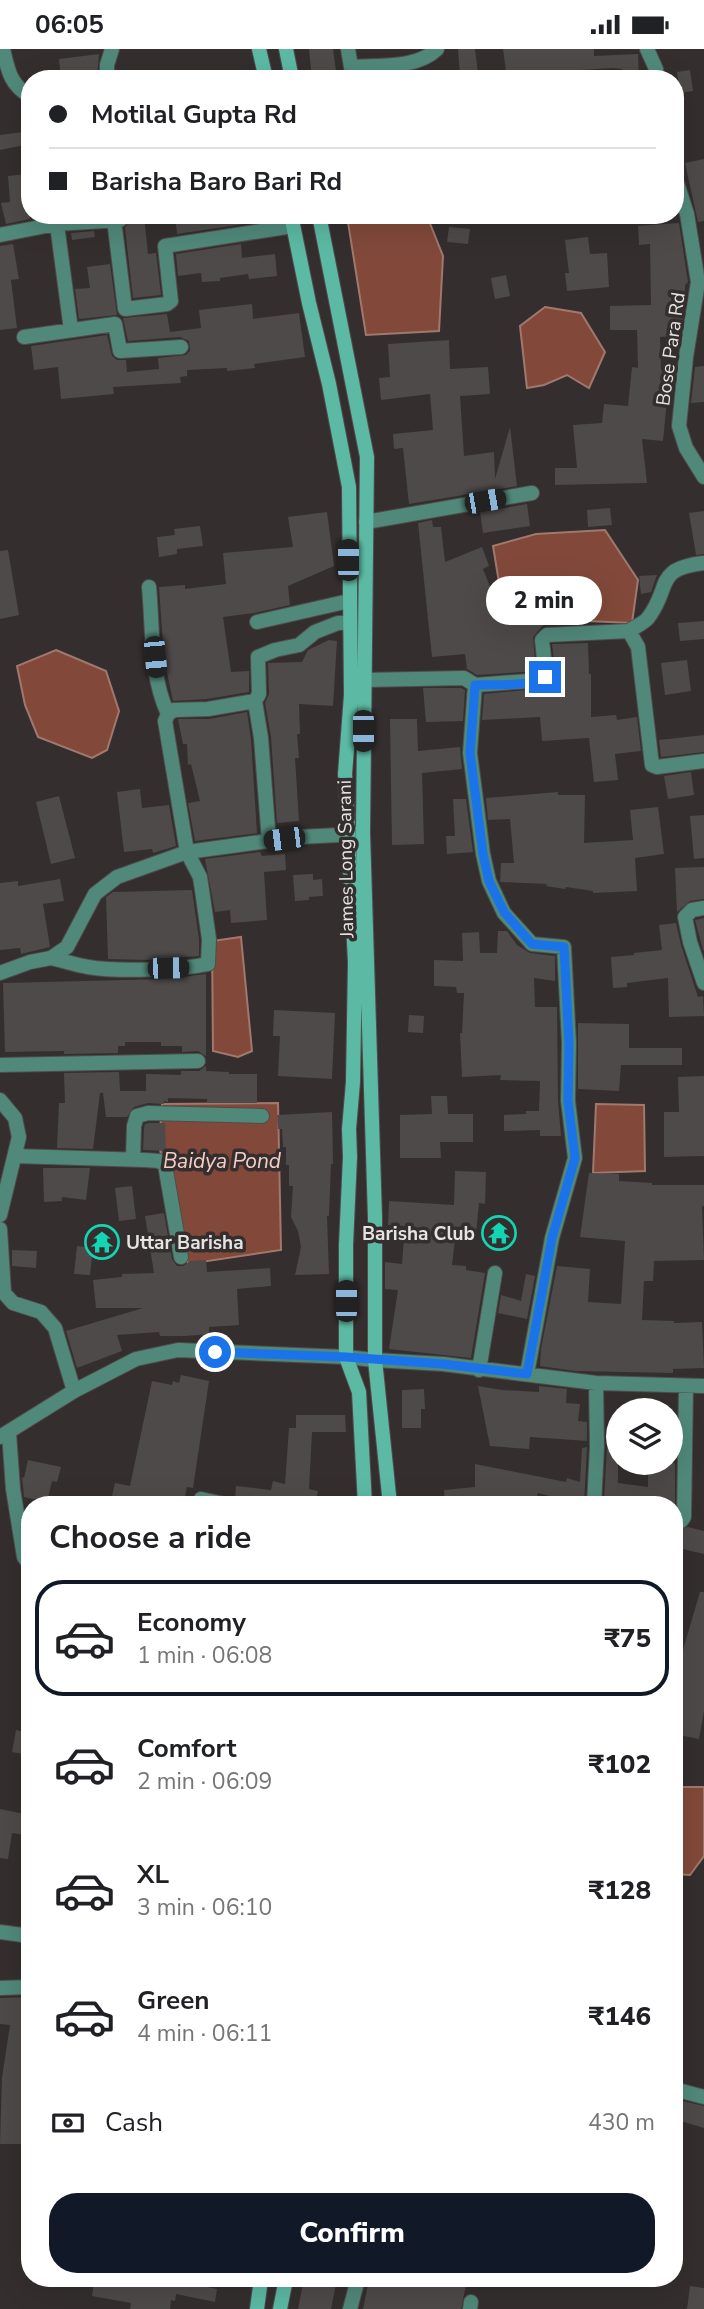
<!DOCTYPE html>
<meta charset="utf-8">
<style>
body{margin:0;font-family:"Nunito Sans",sans-serif;background:#f6f6f6;color:#202124;height:100vh;display:flex;flex-direction:column;font-size:26px;white-space:nowrap}
*{box-sizing:border-box;margin:0}
p{font-size:23px;color:#757577}
.icon{flex:none;width:38px;height:38px;fill:none;stroke:currentColor;stroke-width:2;stroke-linecap:round;stroke-linejoin:round}
.map{position:relative;flex:1;overflow:hidden}
.details{position:absolute;left:21px;top:1447px;width:662px;height:791px;display:flex;flex-direction:column;background:#fff;border-radius:28px;box-shadow:0 7px 28px #0002}
.details>*{flex:none}
.hud{position:absolute;left:21px;top:21px;width:663px;height:154px;border-radius:28px;box-shadow:0 7px 28px #0002;display:grid;align-content:center;height:154px;padding:0 28px;background:#fff}
.controls{position:absolute;left:606px;top:1349px;display:grid;gap:14px}
.controls a{display:grid;place-items:center;width:77px;height:77px;border-radius:50%;background:#fff;box-shadow:0 7px 28px #0002;font-size:35px}
.end{position:absolute;width:32px;height:32px;margin:-16px;border:9px solid #1a73e8;background:#fff;box-shadow:0 0 0 4px #fff}
.from{border-radius:50%}
.bubble{position:absolute;height:49px;border-radius:24px;background:#fff;box-shadow:0 7px 28px #0002;font-size:23px;font-weight:800;line-height:49px;text-align:center}
.car{position:absolute;width:21px;height:42px;margin:-21px -10px;border-radius:9px;box-shadow:0 0 5px 2px #0007;background:linear-gradient(#222 24%,#8ab4d8 0 40%,#222 0 76%,#8ab4d8 0 86%,#222 0)}
.hud b{display:flex;align-items:center;gap:24px;height:66px;font-size:26px}
.hud b+b{border-top:2px solid #e0e0e0}
.hud i{width:18px;height:18px;background:#202124}
ul{padding:0;list-style:none}
li{display:flex;align-items:center;gap:21px;height:116px;margin:0 14px 10px;padding:0 14px;border:4px solid transparent;border-radius:28px}
li div{flex:1}
li b{display:block;font-size:26px}
li em{font-style:normal;font-weight:800}
li.on{border-color:#111827}
li>.icon{width:63px;height:63px;stroke-width:1.5}
h2{padding:0 28px;font-size:32px;line-height:84px}
.pay{display:flex;align-items:center;gap:18px;height:77px;padding:0 28px;font-size:26px}
.pay p{margin-inline-start:auto}
.action{display:flex;gap:14px;margin-top:auto;padding:14px 28px}
.action a{flex:1;height:80px;border-radius:28px;background:#111827;color:#fff;font-size:28px;font-weight:800;line-height:80px;text-align:center}
.status{display:flex;justify-content:space-between;align-items:center;height:49px;padding:0 35px;background:#fff;direction:ltr}
.status svg{height:19px;fill:currentColor}
.map>svg:first-child{display:block}
.water{fill:#82493a;stroke:#a0786d;stroke-width:2}
.building{fill:#4e4a49}
.lines{fill:none;stroke-linecap:round;stroke-linejoin:round}
.minor-casing{stroke:#504c4b;stroke-width:16}
.tertiary-casing{stroke:#504c4b;stroke-width:16}
.secondary-casing{stroke:#504c4b;stroke-width:16}
.minor{stroke:#50897a;stroke-width:14}
.tertiary{stroke:#50897a;stroke-width:14}
.secondary{stroke:#5cbaa4;stroke-width:14}
.route{stroke:#1a73e8;stroke-width:9}
.labels{text-anchor:middle;stroke-width:7;stroke-linejoin:round;paint-order:stroke}
.street-label{font-size:19px;fill:#e6e4e3;stroke:#342f2e}
.poi-label{font-size:19px;font-weight:bold;fill:#e6e4e3;stroke:#342f2e;text-anchor:end}
.water-label{font-size:21px;font-style:italic;fill:#f4cec4;stroke:#342f2e}
</style>
<div class="status"><b>06:05</b><svg viewBox="0 0 49 12"><path d="M0 12V9h3v3zM5 12V6h3v6zM10 12V3h3v9zM15 12V0h3v12zM26 1h20v11H26zM47 4h2v5h-2z"/></svg></div>
<div class="map">
<svg width="704" height="2260" viewBox="0 0 704 2260">
<rect width="100%" height="100%" fill="#342f2e"/>
<path class="water" d="M412 166 429 172 443 207 439 282 366 286 347 167Z
M545 258 581 264 605 303 589 339 567 326 544 336 527 339 520 277Z
M605 481 638 531 632 574 563 571 543 556 501 546 493 497 536 485Z
M56 601 106 622 119 662 107 701 92 709 38 688 25 656 17 617Z
M241 888 252 1002 238 1008 213 1002 212 892Z
M278 1054 281 1201 188 1215 159 1097 162 1055Z
M596 1055 644 1056 645 1122 593 1124Z
M674 1738H704V1807L690 1826 674 1825Z"/>
<path class="building" d="M309 0H333L337 30H312Z
M458 0H475L478 24 460 27Z
M503 0H594V7L638 5 639 30H623L622 20 613 19 564 22 565 30H507Z
M99 5 97 30H61L59 10Z
M690 21 693 42 680 44 677 23Z
M30 82V95L0 101V86Z
M704 110V172L698 173 685 114Z
M25 125 27 150 30 149V170L6 175 1 154 10 153 8 127Z
M133 166H144L148 205 156 204 161 246 133 249 125 179Z
M175 166H278V170L177 185Z
M679 174 688 233 685 236V251L682 275H674L673 287 660 288 661 321 670 320 663 392 642 390 647 434 555 436V419H577L573 376 602 374 604 355 628 357 632 318 638 319 637 281H610V257L651 256 650 195 639 196 638 177Z
M449 178 470 180 468 195 447 193Z
M94 182 95 188 72 191 71 184Z
M588 188 590 205 607 204 609 238 567 242 565 224H569L565 191Z
M13 195 19 230 11 231 17 279 0 281V197Z
M241 195 242 209 275 205 277 227 249 230 248 225 220 229V232L202 233 201 224 178 227 176 205Z
M110 215 117 266 79 270 75 240 90 239 87 218Z
M506 226 510 247 495 250 491 229Z
M252 255 253 270 299 264 305 308 254 315 255 319 227 322V319L187 321V327L180 328 181 334 113 338 114 345 61 350 58 318 34 321 31 297 107 286 112 307 117 311H126L127 323 159 320 158 309 186 306 190 302 189 292 180 288 128 292 123 269 167 265 170 283 201 279 199 261Z
M449 291 450 320 488 318 490 345 460 347 464 407 494 403 495 430 510 378 517 437 409 455 403 399 394 400 393 385 433 381 430 345 381 351 379 329 390 328 388 295Z
M704 317V353L691 354 695 318Z
M527 455 530 477 483 484 480 463Z
M610 459 612 476 588 478 587 461Z
M704 462V505L696 506 689 464Z
M327 463 334 517 288 537 290 556 254 564 223 568 231 623 249 622V643L207 650 173 652 164 609 159 538 185 536V540L226 535 223 504 293 498 288 468Z
M432 471 433 478H441L445 513 482 498 489 517 483 520 493 545 496 571 543 576 533 588 536 622 477 626 467 620 465 605 432 608 418 474Z
M200 477 203 497 177 500V505L159 508 157 488 175 486 174 480Z
M8 501 19 566 0 570V502Z
M657 526 651 543 641 545 639 527Z
M704 572V590L680 592 678 574Z
M329 591 337 592 333 657 299 655 300 685H297L299 709H295L299 772 277 774 271 688 265 654 269 645 268 614 302 613 308 601Z
M588 594 589 625H591V668L616 666 617 671 637 668 641 702 615 705 618 731 594 733 589 689 542 692 540 668 482 671 484 645 547 639 554 632 556 628 552 595Z
M687 611 691 642 665 646 661 614Z
M423 639H461L465 641 463 672 426 673Z
M247 663 251 690 257 784 195 792 188 754 200 752 191 715 188 716 187 695H183L178 670H209Z
M390 670H417L418 702 460 698 462 720 422 724 424 795 392 796Z
M704 686V703L661 708 659 691Z
M691 723 694 746 668 750 664 727Z
M140 740 142 759 169 756 176 797 153 804 152 800 124 803 117 743Z
M558 743V746H585L584 794 633 791 630 761 658 758 664 805 635 809 637 842 593 844V842L566 838 565 840 546 837 547 835 500 833 501 814H514L510 770 488 771 486 749Z
M59 747 75 809 51 815 36 753Z
M453 750H466L473 803 447 805 446 787H455Z
M704 766V809L694 810 690 767Z
M260 803 262 807 285 805 286 821 264 823 267 871 231 874 230 861 215 863 205 810Z
M704 818V850L690 852 677 863 675 819Z
M313 825V831L322 830 323 847 309 848V851L295 852 293 826Z
M60 830 64 852 43 855 50 898 21 905 20 899 0 901V834L18 832V837Z
M192 841 199 890V907L148 911 108 910 106 848 113 843Z
M704 869V901H703L695 871Z
M676 874 681 896 698 948 703 947 704 967 669 968 668 929 627 934V938L613 939 611 908 634 906V904L662 901 659 876Z
M498 882H507L517 896 530 904 555 907V932L534 929 535 958H557L558 1052 561 1087H540V1081L504 1082V1066L526 1065V1062H539L540 1032 500 1031 501 1026 462 1028 460 984H462L464 944H457L456 938 434 937V911L463 912 462 884 479 883 480 904H497Z
M206 925V1007L198 1002 182 1003V997H161V993H125V997H118V1004L64 1005V1002L5 1003 3 934 166 930Z
M274 961 335 964 332 1030 278 1027 280 987H273Z
M409 966 424 967 423 984 408 983Z
M578 974 629 975V999H682V1016H621L619 1042 578 1040Z
M206 1017V1022L229 1023V1025H257V1054H207V1050L168 1049V1053L164 1052V1055L148 1054 134 1058 127 1068H106L103 1044H100L93 1100 57 1099 59 1054H65L64 1024 119 1023 120 1042H146V1025L181 1026V1022H199Z
M704 1027V1107L664 1108V1063H679L678 1028Z
M431 1047H447L448 1065H473V1093H440L441 1109H400V1066L432 1065Z
M332 1063 333 1115H331L329 1167H327L329 1225 295 1226 301 1198 298 1182 291 1168 293 1137H289V1116H286V1098H283L282 1080H278L277 1066Z
M149 1074H165L166 1102 143 1101 144 1079 145 1075Z
M43 1119H90L86 1151 62 1148V1152L44 1153Z
M455 1122 486 1123 485 1155 479 1154 476 1184 456 1182 452 1216 466 1217V1221L485 1224 471 1309 389 1300 398 1241 385 1240V1213L402 1215 405 1177 388 1176 389 1152 454 1156Z
M589 1124 619 1125V1132L652 1134V1136H704V1157H702L704 1211 654 1212 653 1232H644L642 1271 674 1272V1274L702 1273 704 1319 673 1320V1324L575 1322 540 1317 541 1300 557 1217 590 1220 588 1253 621 1255 625 1192 580 1188Z
M132 1137 136 1170 119 1172 115 1139Z
M164 1164 172 1210 177 1217H183L190 1212 206 1211 207 1223 270 1219 271 1237 237 1240 239 1276 209 1278V1285L186 1287H160L159 1283 117 1286 122 1302 77 1319 66 1282 143 1259H96L93 1231 122 1228V1225L154 1224 145 1167Z
M77 1197 93 1199 90 1226 74 1225Z
M12 1201 37 1202 36 1219 12 1217Z
M526 1225 535 1227 527 1270 498 1264 501 1246 521 1252Z
M181 1326 209 1332 193 1439 187 1438 183 1456H110L115 1434 130 1437 152 1332 172 1336 173 1332 179 1334Z
M478 1337 502 1341 539 1343V1337L567 1340 566 1354 580 1355 578 1372 587 1373V1392L530 1388 529 1400 490 1397Z
M424 1340 425 1360H421V1379H402V1341Z
M296 1366H345L346 1383H312L309 1440 318 1442 315 1456H264L237 1453 235 1450 236 1437 271 1441 273 1432 285 1435 289 1379H296Z
M618 1396V1434L648 1438V1414H675V1456H643L604 1451 607 1397Z
M587 1398 584 1456 538 1444 535 1456H445L444 1441 475 1438V1415L566 1433 567 1429 580 1433 582 1399Z
M28 1411 61 1418 57 1433 52 1432 47 1453 24 1448 22 1428 24 1429Z
M688 1478 704 1482V1505L674 1498V1482Z
M700 1543H704V1662L699 1690 674 1685V1609L680 1611Z
M16 1681 30 1684 28 1706 12 1703Z
M0 1760 29 1766 25 1786 12 1784 8 1810 0 1809Z
M30 1948V2053H25L26 2095H0L2 2029 10 1976 0 1975V1949Z
M674 2050 704 2057V2079L674 2070Z
M137 2230H178V2232L217 2240 215 2253 176 2245 175 2252 171 2251 170 2260H130L131 2254 92 2247 94 2232 109 2235 110 2231 136 2235Z
M304 2230H337L331 2260H298Z
M369 2230H457L467 2231 461 2260H363Z
M690 2237 704 2239V2260H687Z"/>
<g class="lines">
<g class="minor-casing">
<path id="minor" d="M3 0C8 21 10 36 30 47
M348 0 353 30
M647 0 656 20 658 30
M351 18C378 16 417 20 437 0
M107 30V16L112 0
M676 131 687 165 698 233 686 308 679 377 686 399 704 428
M56 168 71 281
M114 171 125 260 167 255 171 252 165 197 293 177
M0 186 56 175 120 171 124 166
M24 288 115 275 120 302 181 298
M366 473 532 444
M149 538C153 580 150 627 168 665
M257 573 349 552
M629 582C634 578 643 575 648 569 672 538 653 520 704 514
M364 631 464 629 475 636 542 631 546 628 542 591 547 586 629 582 638 598 652 716 657 718 704 712
M475 636 470 704 483 805 489 832 504 864 532 895 564 898 569 994 568 1052 575 1109 552 1189 527 1325
M255 652 261 689 269 792
M704 859 692 861 685 868 690 893 704 934
M51 909C64 912 76 916 88 918 117 923 179 921 208 915L209 890 202 841 200 828 187 803 165 672 168 665 174 661 208 660 255 652 259 645 258 608 275 601 299 596 315 583 338 574H349
M0 1016 198 1012
M0 1051 15 1069 19 1088 0 1166
M15 1107 145 1111 159 1112 165 1116 181 1208
M133 1110 134 1077 137 1067 148 1064 262 1067
M0 1180 4 1244 13 1254 41 1263 55 1279 74 1342
M375 1311 443 1315 596 1334 704 1337
M479 1321 495 1224
M9 1384 13 1440 24 1508 30 1516
M201 1450 228 1456
M594 1456 597 1398 596 1334
M674 1473 681 1472 684 1468 686 1337
M0 1883 30 1887
M0 1939 30 1938
M674 2040 704 2048
M350 2260 358 2230
M470 2260 471 2253"/>
</g>
<g class="tertiary-casing">
<path id="tertiary" d="M0 924 30 913 51 909 67 898 95 845 117 828 187 803 298 788 359 785
M0 1388 74 1342 136 1310 178 1301 346 1308 375 1311"/>
</g>
<g class="secondary-casing">
<path id="secondary" d="M259 0 266 30
M286 0 292 30
M291 166 309 254 329 335 349 438 351 646 345 725 355 913 353 1033 349 1080 350 1108 346 1196V1308L359 1343 365 1456
M319 166 367 408 363 784 375 1169V1311L390 1456
M257 2260 261 2230
M280 2260 286 2230"/>
</g>
<use href="#minor" class="minor"/>
<use href="#tertiary" class="tertiary"/>
<use href="#secondary" class="secondary"/>
</g>
<g class="lines">
<path class="route" d="M215 1303 346 1308 443 1315 527 1325 552 1189 575 1109 568 1052 569 994 564 898 532 895 504 863 489 832 483 805 470 704 475 636C492 635 532 638 545 628"/>
</g>
<defs>
<g id="temple-ring" transform="scale(1.75)"><circle r="9.5" fill="#342f2e" stroke="#14d5b3" stroke-width="1.5"/><path d="M0-6L5-2H3V0L6.5 2.5H4V6H1.5V3h-3V6H-4V2.5H-6.5L-3 0V-2H-5Z" fill="#14d5b3"/></g>
</defs>
<g fill-rule="evenodd">
<use href="#temple-ring" x="499" y="1184"/>
<use href="#temple-ring" x="102" y="1193"/>
</g>
<g class="labels">
<g class="street-label">
<text transform="translate(670 300) rotate(-82)" y="7">Bose Para Rd</text>
<text transform="translate(345 810) rotate(-91)" y="7">James Long Sarani</text>
</g>
<g class="poi-label">
<text x="475" y="1191">Barisha Club</text>
<text x="126" y="1200" text-anchor="start">Uttar Barisha</text>
</g>
<g class="water-label">
<text x="222" y="1119">Baidya Pond</text>
</g>
</g>
</svg>
<div class="controls">
<a><svg class="icon" aria-label="layers" viewBox="0 0 24 24"><path d="M12 4l9 5-9 5-9-5zM3 14l9 5 9-5"/></svg></a>
</div>
<i class="end from" style="left:215px;top:1303px"></i>
<i class="end" style="left:545px;top:628px"></i>
<div class="bubble" style="left:486px;top:527px;width:116px">2 min</div>
<i class="car" style="left:485px;top:452px;rotate:80deg"></i>
<i class="car" style="left:348px;top:511px;rotate:0deg"></i>
<i class="car" style="left:155px;top:608px;rotate:175deg"></i>
<i class="car" style="left:363px;top:682px;rotate:180deg"></i>
<i class="car" style="left:284px;top:790px;rotate:263deg"></i>
<i class="car" style="left:168px;top:919px;rotate:89deg"></i>
<i class="car" style="left:346px;top:1252px;rotate:0deg"></i>
<div class="hud">
<b><i class="from"></i>Motilal Gupta Rd</b>
<b><i></i>Barisha Baro Bari Rd</b>
</div>
<section class="details">
<h2>Choose a ride</h2>
<ul>
<li class="on"><svg class="icon" aria-label="car" viewBox="0 0 24 24"><path d="M5 17H2v-5l4-1 3-4h7l3 4 3 1v5h-3M9 17h6M6 11h13"/><circle cx="7" cy="17" r="2"/><circle cx="17" cy="17" r="2"/></svg><div><b>Economy</b><p>1 min · 06:08</p></div><em>₹75</em></li>
<li><svg class="icon" aria-label="car" viewBox="0 0 24 24"><path d="M5 17H2v-5l4-1 3-4h7l3 4 3 1v5h-3M9 17h6M6 11h13"/><circle cx="7" cy="17" r="2"/><circle cx="17" cy="17" r="2"/></svg><div><b>Comfort</b><p>2 min · 06:09</p></div><em>₹102</em></li>
<li><svg class="icon" aria-label="car" viewBox="0 0 24 24"><path d="M5 17H2v-5l4-1 3-4h7l3 4 3 1v5h-3M9 17h6M6 11h13"/><circle cx="7" cy="17" r="2"/><circle cx="17" cy="17" r="2"/></svg><div><b>XL</b><p>3 min · 06:10</p></div><em>₹128</em></li>
<li><svg class="icon" aria-label="car" viewBox="0 0 24 24"><path d="M5 17H2v-5l4-1 3-4h7l3 4 3 1v5h-3M9 17h6M6 11h13"/><circle cx="7" cy="17" r="2"/><circle cx="17" cy="17" r="2"/></svg><div><b>Green</b><p>4 min · 06:11</p></div><em>₹146</em></li>
</ul>
<div class="pay"><svg class="icon" aria-label="cash" viewBox="0 0 24 24"><path d="M3 7h18v10H3z"/><circle cx="12" cy="12" r="2"/></svg>Cash<p>430 m</p></div>
<div class="action"><a>Confirm</a></div>
</section>
</div>
